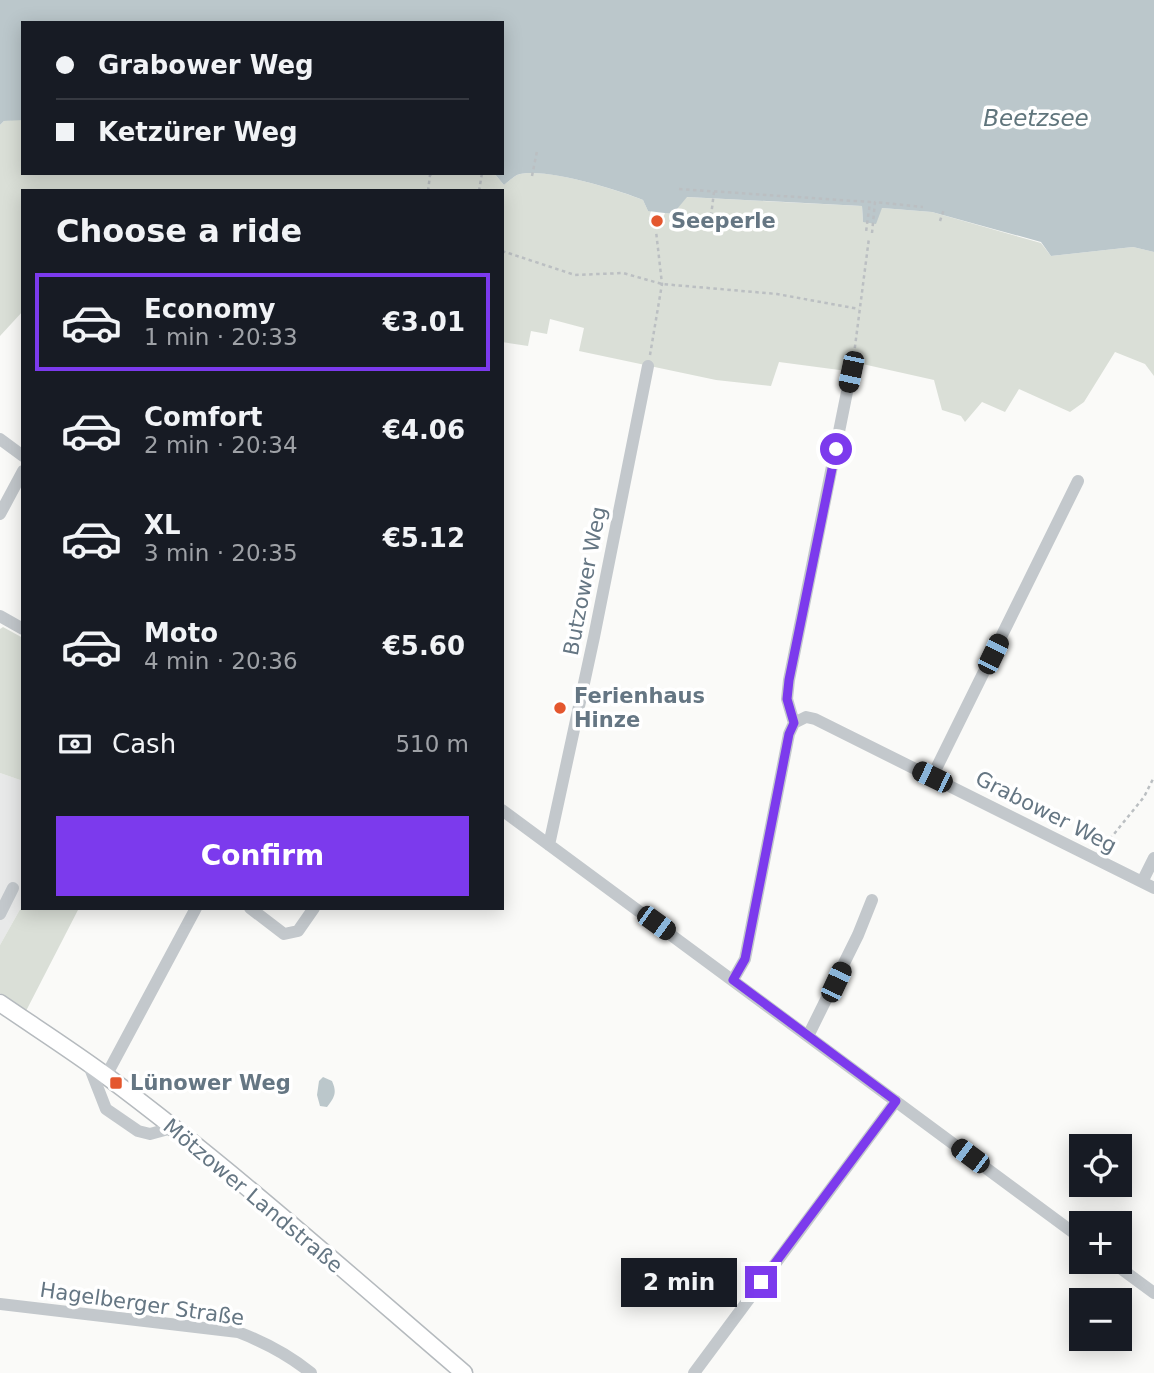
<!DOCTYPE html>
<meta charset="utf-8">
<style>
body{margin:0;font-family:"DejaVu Sans",sans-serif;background:#242831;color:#f1f3f6;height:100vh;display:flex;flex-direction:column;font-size:26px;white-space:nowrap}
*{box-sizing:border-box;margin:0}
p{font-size:23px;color:#9ea1a6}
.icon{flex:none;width:38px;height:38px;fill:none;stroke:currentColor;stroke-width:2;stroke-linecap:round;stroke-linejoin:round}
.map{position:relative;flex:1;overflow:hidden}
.side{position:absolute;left:21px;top:189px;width:483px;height:721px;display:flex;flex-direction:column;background:#171b24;border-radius:0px;box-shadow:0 4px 18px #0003}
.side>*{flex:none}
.guide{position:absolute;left:21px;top:21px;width:483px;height:154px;border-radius:0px;box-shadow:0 4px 18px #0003;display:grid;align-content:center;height:154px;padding:0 35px;background:#171b24}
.controls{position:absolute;left:1069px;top:1134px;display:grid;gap:14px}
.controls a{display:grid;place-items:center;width:63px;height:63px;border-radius:0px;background:#171b24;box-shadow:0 4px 18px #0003;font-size:35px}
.end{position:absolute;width:32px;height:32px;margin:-16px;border:9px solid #7c3aed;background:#fff;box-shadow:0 0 0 4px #fff}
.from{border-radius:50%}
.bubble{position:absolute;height:49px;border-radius:0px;background:#171b24;box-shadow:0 4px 18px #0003;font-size:23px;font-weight:800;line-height:49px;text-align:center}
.car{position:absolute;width:21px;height:42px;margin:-21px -10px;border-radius:9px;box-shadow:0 0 5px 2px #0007;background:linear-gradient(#222 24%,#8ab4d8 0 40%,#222 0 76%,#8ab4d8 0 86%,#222 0)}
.guide b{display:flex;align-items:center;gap:24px;height:66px;font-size:26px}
.guide b+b{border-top:2px solid #363941}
.guide i{width:18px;height:18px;background:#f1f3f6}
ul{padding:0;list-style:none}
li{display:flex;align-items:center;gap:21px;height:98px;margin:0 14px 10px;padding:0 21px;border:4px solid transparent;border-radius:0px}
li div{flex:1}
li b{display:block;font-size:26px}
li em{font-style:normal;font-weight:800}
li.current{border-color:#7c3aed}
li>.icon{width:63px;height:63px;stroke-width:1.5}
h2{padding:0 35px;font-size:32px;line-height:84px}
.pay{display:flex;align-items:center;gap:18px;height:77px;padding:0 35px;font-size:26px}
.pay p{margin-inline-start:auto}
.primary-button{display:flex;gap:14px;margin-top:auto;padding:14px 35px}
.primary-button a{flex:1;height:80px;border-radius:0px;background:#7c3aed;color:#fff;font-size:28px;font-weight:800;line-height:80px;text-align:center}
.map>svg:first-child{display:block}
.built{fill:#e8e9e9}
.green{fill:#dadfd7}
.water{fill:#bbc7cb}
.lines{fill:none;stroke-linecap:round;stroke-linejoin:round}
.major-casing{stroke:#b5babe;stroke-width:19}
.path{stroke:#bbbfc2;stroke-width:2.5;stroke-dasharray:3.5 3.5;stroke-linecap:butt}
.minor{stroke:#c3c8cc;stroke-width:12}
.major{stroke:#fff;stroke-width:16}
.route{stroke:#7c3aed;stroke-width:9}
.poi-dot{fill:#e4572e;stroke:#fff;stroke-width:2.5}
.labels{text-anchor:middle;stroke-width:7;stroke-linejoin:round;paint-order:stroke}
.poi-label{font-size:21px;font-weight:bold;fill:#657683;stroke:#fff;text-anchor:start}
.street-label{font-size:21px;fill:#657683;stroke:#fff}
.water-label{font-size:23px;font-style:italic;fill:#60757c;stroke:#fff}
</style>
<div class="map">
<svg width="1154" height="1373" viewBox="0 0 1154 1373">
<rect width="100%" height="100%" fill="#fafaf8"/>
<path class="built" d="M0 773 23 781V904L0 945Z"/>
<path class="green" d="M20 119 23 120V173L438 175 494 173 504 185C508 182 513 177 517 175 542 166 618 190 643 200L648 211H651L649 218 656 225 661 223 665 213 673 214 686 197 862 206 863 222 882 208 932 212 1041 243 1051 256 1133 247 1154 252V376L1145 364 1115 352 1084 402 1070 412 1019 389 1005 412 982 402 965 422 961 416 942 410 934 380 858 363 847 371 779 362 771 386 716 380 579 351 584 328 550 319 547 334 531 331 528 346 502 342V191H23V311L0 336V125L4 121Z
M3 627 23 638V781L0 773V629Z
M23 904V908H79L26 1011 0 993V945Z"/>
<path class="water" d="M0 0H1154V252L1133 247 1051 256 1041 242 932 212 882 208 876 224 863 222 862 206 687 197 673 214 648 211 643 200C619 190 541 166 517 175 513 177 508 182 504 185L494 173H502V23H23V120L4 121 0 125Z
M323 1077 332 1081C337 1092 335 1097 327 1107L320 1106 317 1095 319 1081Z"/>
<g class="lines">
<g class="major-casing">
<path id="major" d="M0 1003C35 1027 71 1050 105 1075 230 1168 346 1272 464 1373"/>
</g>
<path class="path" d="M532 176 537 151
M679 189 870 202 866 232
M428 191 430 175 435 173
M479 191 482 173
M711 216 714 192
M940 221 944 209
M872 233 875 202 923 207
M502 251 575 275 623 273 662 284 777 294 859 309
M650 355 662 284 656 231
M853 362 869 238
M1101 850 1144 797 1154 777"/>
<path class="minor" d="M0 439 23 456
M0 514 23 471
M0 616 23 629
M794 723 787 699 789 680 851 372
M932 777 1078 481
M502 810 1082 1239
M549 845 594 637 648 366
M1142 882 1154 858
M250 908 284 934 298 931 314 908
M0 914 13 888
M733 980 745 959 789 734 794 723 806 717 815 719 1154 888
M808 1036 858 935 872 900
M88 1063 106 1109 138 1131 150 1134 172 1128
M106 1076 196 908
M1112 1262 1154 1293
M0 1304 238 1332C264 1342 289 1355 311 1373
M694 1373 896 1101"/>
<use href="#major" class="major"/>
</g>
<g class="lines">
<path class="route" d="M761 1282 896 1101 733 980 745 959 789 734 794 723 787 699 789 680 836 449"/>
</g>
<g class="poi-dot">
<circle cx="657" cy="221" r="7"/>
<circle cx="560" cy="708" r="7"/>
<rect x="109" y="1076" width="14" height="14" rx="3.5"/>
</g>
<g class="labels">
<g class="poi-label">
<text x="671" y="228">Seeperle</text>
<text x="574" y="703">Ferienhaus<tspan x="574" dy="24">Hinze</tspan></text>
<text x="130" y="1090">Lünower Weg</text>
</g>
<g class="street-label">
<text transform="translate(585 581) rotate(-79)" y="7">Butzower Weg</text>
<text transform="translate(1046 812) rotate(27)" y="7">Grabower Weg</text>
<text transform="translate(253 1196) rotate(40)" y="7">Mötzower Landstraße</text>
<text transform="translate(142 1304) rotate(8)" y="7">Hagelberger Straße</text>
</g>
<g class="water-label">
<text x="1036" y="126">Beetzsee</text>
</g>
</g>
</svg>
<div class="controls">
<a><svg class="icon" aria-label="locate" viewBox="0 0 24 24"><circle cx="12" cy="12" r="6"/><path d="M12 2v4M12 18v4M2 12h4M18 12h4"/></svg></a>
<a>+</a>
<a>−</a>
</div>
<i class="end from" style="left:836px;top:449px"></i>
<i class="end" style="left:761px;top:1282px"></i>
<div class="bubble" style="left:621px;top:1258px;width:116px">2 min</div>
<i class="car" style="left:851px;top:372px;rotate:192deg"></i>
<i class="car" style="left:993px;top:654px;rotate:26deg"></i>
<i class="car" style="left:932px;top:777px;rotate:296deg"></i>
<i class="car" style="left:656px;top:923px;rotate:126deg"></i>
<i class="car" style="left:836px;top:982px;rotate:25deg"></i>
<i class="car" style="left:970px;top:1156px;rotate:307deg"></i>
<div class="guide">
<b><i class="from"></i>Grabower Weg</b>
<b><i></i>Ketzürer Weg</b>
</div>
<section class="side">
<h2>Choose a ride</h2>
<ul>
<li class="current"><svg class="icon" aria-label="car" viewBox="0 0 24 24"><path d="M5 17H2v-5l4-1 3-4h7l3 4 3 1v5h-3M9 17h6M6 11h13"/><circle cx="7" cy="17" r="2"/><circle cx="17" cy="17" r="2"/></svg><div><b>Economy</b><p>1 min · 20:33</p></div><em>€3.01</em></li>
<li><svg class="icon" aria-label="car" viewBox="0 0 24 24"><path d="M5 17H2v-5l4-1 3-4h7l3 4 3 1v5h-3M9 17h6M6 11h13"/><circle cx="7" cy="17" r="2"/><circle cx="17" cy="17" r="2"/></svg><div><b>Comfort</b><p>2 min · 20:34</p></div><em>€4.06</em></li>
<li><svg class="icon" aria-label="car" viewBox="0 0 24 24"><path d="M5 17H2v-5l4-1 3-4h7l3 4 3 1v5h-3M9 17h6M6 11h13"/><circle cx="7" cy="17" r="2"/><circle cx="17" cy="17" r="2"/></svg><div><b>XL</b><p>3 min · 20:35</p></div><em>€5.12</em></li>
<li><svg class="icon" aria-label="car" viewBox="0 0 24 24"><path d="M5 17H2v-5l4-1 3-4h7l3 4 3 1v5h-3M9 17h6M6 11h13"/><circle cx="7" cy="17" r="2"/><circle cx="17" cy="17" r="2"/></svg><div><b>Moto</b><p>4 min · 20:36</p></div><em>€5.60</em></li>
</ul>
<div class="pay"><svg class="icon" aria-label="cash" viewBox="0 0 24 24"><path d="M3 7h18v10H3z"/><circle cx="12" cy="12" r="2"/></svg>Cash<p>510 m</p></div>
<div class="primary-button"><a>Confirm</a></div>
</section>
</div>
